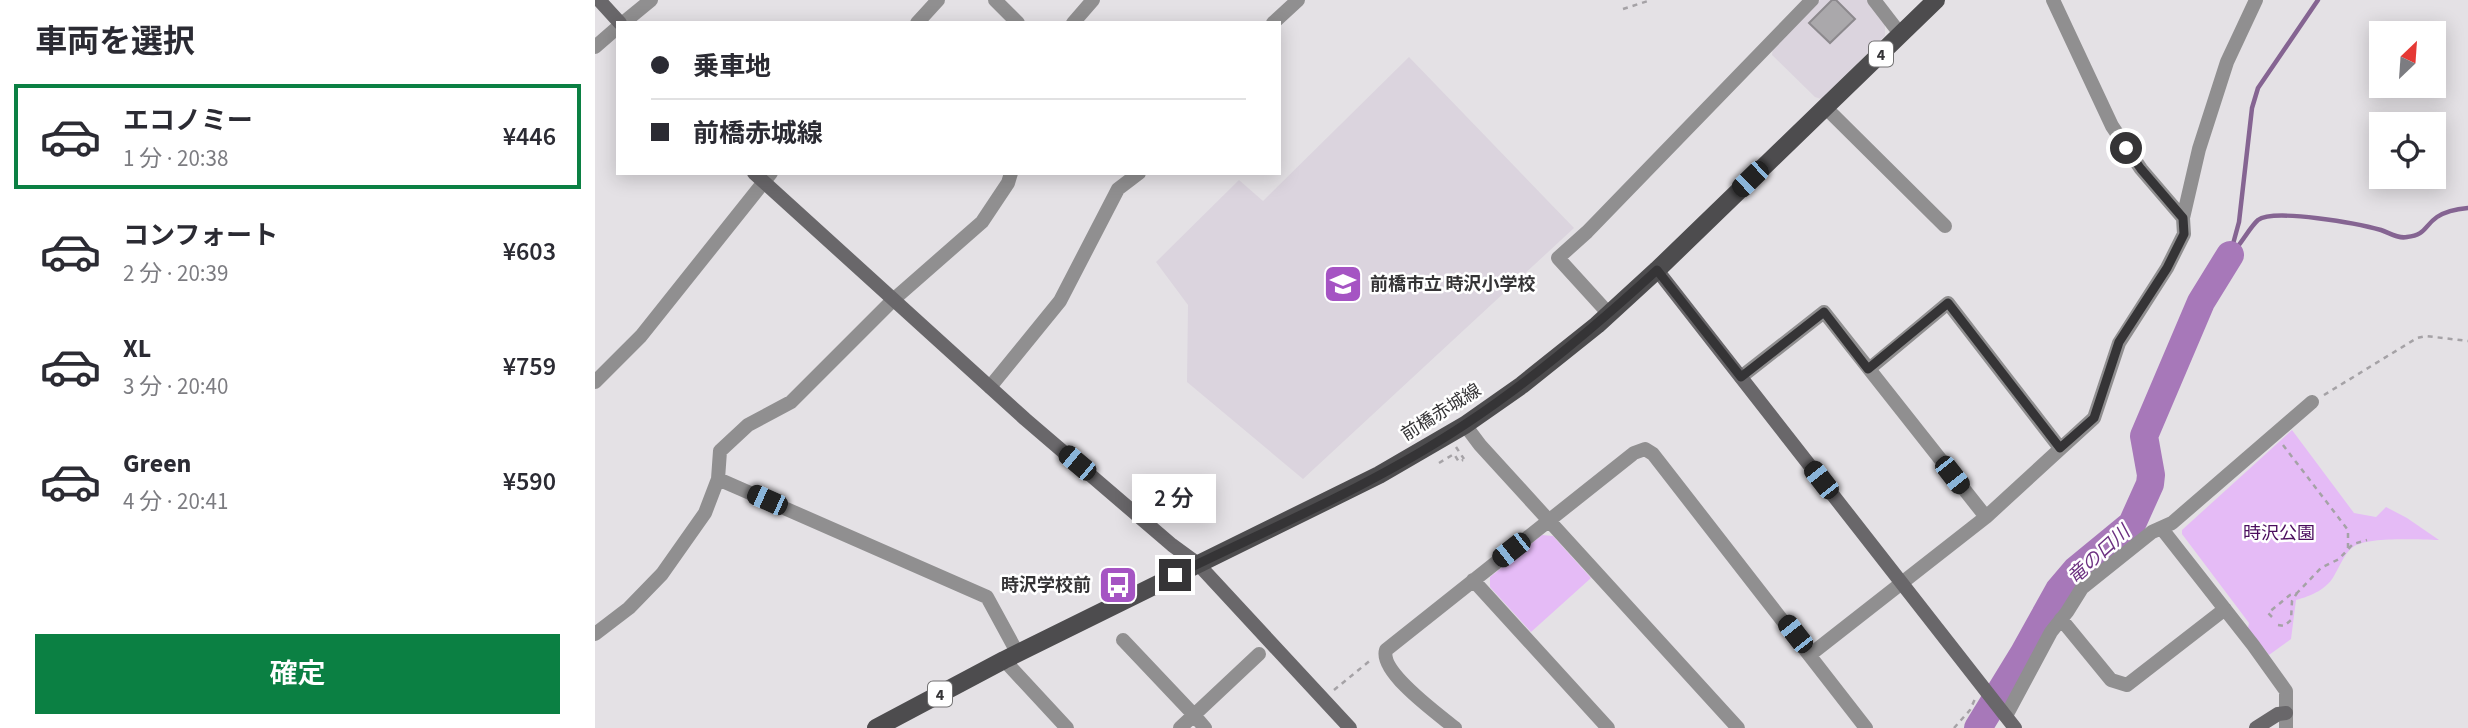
<!DOCTYPE html>
<html lang="ja">
<meta charset="utf-8">
<style>
body{margin:0;font-family:"Source Sans 3","Noto Sans JP",sans-serif;background:#f2f2f3;color:#2b2b33;height:100vh;display:flex;flex-direction:column;font-size:26px;white-space:nowrap}
*{box-sizing:border-box;margin:0}
p{font-size:23px;color:#7c7c81}
.icon{flex:none;width:38px;height:38px;fill:none;stroke:currentColor;stroke-width:2;stroke-linecap:round;stroke-linejoin:round}
.map{position:relative;flex:1;overflow:hidden}
.side{display:flex;flex-direction:column;background:#fff;width:595px}
.side>*{flex:none}
.guide{position:absolute;left:21px;top:21px;width:665px;height:154px;border-radius:0px;box-shadow:0 4px 18px #0003;display:grid;align-content:center;height:154px;padding:0 35px;background:#fff}
.needle{width:46px;rotate:25deg}
.buttons{position:absolute;left:1774px;top:21px;display:grid;gap:14px}
.buttons a{display:grid;place-items:center;width:77px;height:77px;border-radius:0px;background:#fff;box-shadow:0 4px 18px #0003;font-size:35px}
.end{position:absolute;width:32px;height:32px;margin:-16px;border:9px solid #353436;background:#fff;box-shadow:0 0 0 4px #fff}
.from{border-radius:50%}
.bubble{position:absolute;height:49px;border-radius:0px;background:#fff;box-shadow:0 4px 18px #0003;font-size:23px;font-weight:600;line-height:49px;text-align:center}
.car{position:absolute;width:21px;height:42px;margin:-21px -10px;border-radius:9px;box-shadow:0 0 5px 2px #0007;background:linear-gradient(#222 24%,#8ab4d8 0 40%,#222 0 76%,#8ab4d8 0 86%,#222 0)}
.guide b{display:flex;align-items:center;gap:24px;height:66px;font-size:26px}
.guide b+b{border-top:2px solid #e1e1e2}
.guide i{width:18px;height:18px;background:#2b2b33}
ul{padding:0;list-style:none}
li{display:flex;align-items:center;gap:21px;height:105px;margin:0 14px 10px;padding:0 21px;border:4px solid transparent;border-radius:0px}
li div{flex:1}
li b{display:block;font-size:26px}
li em{font-style:normal;font-weight:600}
li.selected{border-color:#0b8043}
li>.icon{width:63px;height:63px;stroke-width:1.5}
h2{padding:0 35px;font-size:32px;line-height:84px}
.cta{display:flex;gap:14px;margin-top:auto;padding:14px 35px}
.cta a{flex:1;height:80px;border-radius:0px;background:#0b8043;color:#fff;font-size:28px;font-weight:600;line-height:80px;text-align:center}
main{display:flex;flex:1;min-height:0}
.map>svg:first-child{display:block}
.built{fill:#dbd4de}
.green{fill:#e5bbf6}
.lines{fill:none;stroke-linecap:round;stroke-linejoin:round}
.stream{stroke:#856492;stroke-width:4.5}
.river{stroke:#a778b9;stroke-width:28}
.building{fill:#aaa8ab;stroke:#8c898d;stroke-width:2}
.path{stroke:#a5a2a6;stroke-width:2.5;stroke-dasharray:5 5;stroke-linecap:butt}
.street{stroke:#908f90;stroke-width:14}
.secondary{stroke:#69676a;stroke-width:14}
.primary{stroke:#4d4c4e;stroke-width:18}
.route{stroke:#353436;stroke-width:9}
.labels{text-anchor:middle;stroke-width:5;stroke-linejoin:round;paint-order:stroke}
.shield{fill:#fff;stroke:#727172;stroke-width:2}
.shield-label{font-size:16px;font-weight:bold;fill:#353436}
.poi-label{font-size:18px;font-weight:bold;fill:#353436;stroke:#fff;text-anchor:start}
.street-label{font-size:18px;fill:#353436;stroke:#fff}
.park-label{font-size:18px;fill:#4b0d5e;stroke:#fff}
.water-label{font-size:19px;font-style:italic;fill:#6c3181;stroke:#fff}
</style>
<main>
<section class="side">
<h2>車両を選択</h2>
<ul>
<li class="selected"><svg class="icon" aria-label="car" viewBox="0 0 24 24"><path d="M5 17H2v-5l4-1 3-4h7l3 4 3 1v5h-3M9 17h6M6 11h13"/><circle cx="7" cy="17" r="2"/><circle cx="17" cy="17" r="2"/></svg><div><b>エコノミー</b><p>1 分 · 20:38</p></div><em>¥446</em></li>
<li><svg class="icon" aria-label="car" viewBox="0 0 24 24"><path d="M5 17H2v-5l4-1 3-4h7l3 4 3 1v5h-3M9 17h6M6 11h13"/><circle cx="7" cy="17" r="2"/><circle cx="17" cy="17" r="2"/></svg><div><b>コンフォート</b><p>2 分 · 20:39</p></div><em>¥603</em></li>
<li><svg class="icon" aria-label="car" viewBox="0 0 24 24"><path d="M5 17H2v-5l4-1 3-4h7l3 4 3 1v5h-3M9 17h6M6 11h13"/><circle cx="7" cy="17" r="2"/><circle cx="17" cy="17" r="2"/></svg><div><b>XL</b><p>3 分 · 20:40</p></div><em>¥759</em></li>
<li><svg class="icon" aria-label="car" viewBox="0 0 24 24"><path d="M5 17H2v-5l4-1 3-4h7l3 4 3 1v5h-3M9 17h6M6 11h13"/><circle cx="7" cy="17" r="2"/><circle cx="17" cy="17" r="2"/></svg><div><b>Green</b><p>4 分 · 20:41</p></div><em>¥590</em></li>
</ul>
<div class="cta"><a>確定</a></div>
</section>
<div class="map">
<svg width="1873" height="728" viewBox="0 0 1873 728">
<rect width="100%" height="100%" fill="#e4e1e5"/>
<path class="built" d="M1225 0H1272L1290 23V36L1226 99 1220 97 1177 55 1178 47Z
M814 57 979 228 708 479 592 382 593 305 561 262 644 180 668 201Z"/>
<path class="green" d="M1697 430 1759 513 1781 517 1791 507 1812 518 1844 540C1825 540 1774 536 1758 547 1749 554 1746 564 1740 574 1733 589 1716 596 1701 600L1696 639 1674 655 1653 628 1654 623 1587 534V530Z
M947 535 958 536 996 578 936 632 895 587V577Z"/>
<g class="lines">
<path class="stream" d="M1636 254C1646 245 1654 228 1663 220 1679 208 1765 224 1786 230 1795 233 1803 239 1812 237 1831 235 1829 226 1842 217 1851 211 1862 209 1873 208
M1635 255 1644 222 1657 108 1663 88 1723 0"/>
<path class="river" d="M1383 728 1429 653 1464 590 1481 570 1537 524 1555 484 1556 475 1549 436 1606 302 1635 255"/>
</g>
<path class="building" d="M1237 0H1241L1260 19 1235 43 1214 23Z"/>
<g class="lines">
<path class="path" d="M1028 9 1056 0
M1729 395 1822 338 1831 336 1873 341
M1688 445 1753 530V549
M861 447 869 459
M844 463 859 454 864 462 868 460
M1677 617 1673 613 1695 595 1702 593 1726 568 1744 559 1758 544 1772 540
M1683 625 1689 626 1696 620 1697 601 1702 593
M739 690 777 659
M1359 728 1375 710 1380 699"/>
<path class="street" d="M400 0 423 23
M1279 0 1306 35
M28 23 56 0
M322 23 343 0
M478 23 498 0
M678 23 703 0
M0 47 23 27
M1230 107 1350 226
M1588 218 1604 149 1632 62 1661 0
M1014 314 963 258 992 232 1217 0
M1274 369 1353 303 1465 448
M1146 377 1229 312 1391 517
M0 382 46 336 176 173
M395 387 465 301 523 189 544 173
M870 425 885 445 1143 728
M123 479 392 597 423 654
M1567 529 1658 645 1691 691V728
M878 580 1013 728
M1466 619 1516 680 1532 685 1630 609
M0 634 34 608 67 574 110 513 123 479 125 451 153 425 196 402 298 300 387 222 413 183 416 173
M528 640 599 715 664 654
M1216 654 1391 517 1499 418 1524 343 1572 268 1589 234 1588 218 1546 169 1517 126 1458 0
M409 660 472 728
M1411 716 1456 632 1472 612 1487 588 1557 532 1577 523 1717 402
M585 728 599 715 610 728
M860 728C843 714 784 672 791 650L1039 453 1050 449 1058 454 1271 728"/>
<path class="secondary" d="M4 0 25 23
M159 173 430 419 577 545 603 564 755 728
M1062 270 1420 728
M1661 728 1683 714 1691 713"/>
<path class="primary" d="M281 728 409 660 784 475 870 425 927 385 1002 325 1062 270 1341 0"/>
</g>
<g class="lines">
<path class="route" d="M580 575C678 527 781 484 872 423 940 378 1002 325 1062 270L1146 377 1229 312 1273 369 1353 303 1465 448 1499 418 1524 342 1572 268 1589 234 1588 218 1546 169 1531 148"/>
</g>
<defs>
<g id="school-square" transform="scale(2.0125)"><rect x="-9" y="-9" width="18" height="18" rx="4" fill="#a554c3" stroke="#fff"/><path d="M0-5L7-2L0 1L-7-2ZM-4 1L0 2.5L4 1V4Q0 6-4 4Z" fill="#fff"/></g>
<g id="bus-square" transform="scale(2.0125)"><rect x="-9" y="-9" width="18" height="18" rx="4" fill="#a554c3" stroke="#fff"/><path d="M-5-6H5V4H4V6H2V4H-2V6H-4V4H-5ZM-3.5-4V0h7V-4ZM-3.5 1.2v1.5H-2V1.2ZM2 1.2v1.5H3.5V1.2Z" fill="#fff"/></g>
</defs>
<g fill-rule="evenodd">
<use href="#school-square" x="748" y="284"/>
<use href="#bus-square" x="523" y="585"/>
</g>
<g class="labels">
<g class="shield">
<rect x="1274" y="41.5" width="24" height="25" rx="5"/>
<rect x="333" y="681.5" width="24" height="25" rx="5"/>
</g>
<g class="shield-label">
<text x="1286" y="60">4</text>
<text x="345" y="700">4</text>
</g>
<g class="poi-label">
<text x="775" y="290">前橋市立 時沢小学校</text>
<text x="496" y="591" text-anchor="end">時沢学校前</text>
</g>
<g class="street-label">
<text transform="translate(846 412) rotate(-32)" y="6">前橋赤城線</text>
</g>
<g class="park-label">
<text x="1684" y="539">時沢公園</text>
</g>
<g class="water-label">
<text transform="translate(1503 554) rotate(-42)" y="7">竜の口川</text>
</g>
</g>
</svg>
<div class="buttons">
<a><svg class="needle" viewBox="-14 -14 28 28"><path d="M0-13l5 13h-10z" fill="#e53935"/><path d="M0 13l5-13h-10z" fill="#7c7c81"/></svg></a>
<a><svg class="icon" aria-label="locate" viewBox="0 0 24 24"><circle cx="12" cy="12" r="6"/><path d="M12 2v4M12 18v4M2 12h4M18 12h4"/></svg></a>
</div>
<i class="end from" style="left:1531px;top:148px"></i>
<i class="end" style="left:580px;top:575px"></i>
<div class="bubble" style="left:537px;top:474px;width:84px">2 分</div>
<i class="car" style="left:1155px;top:179px;rotate:226deg"></i>
<i class="car" style="left:482px;top:463px;rotate:310deg"></i>
<i class="car" style="left:1357px;top:475px;rotate:142deg"></i>
<i class="car" style="left:1226px;top:480px;rotate:322deg"></i>
<i class="car" style="left:172px;top:500px;rotate:294deg"></i>
<i class="car" style="left:916px;top:550px;rotate:232deg"></i>
<i class="car" style="left:1200px;top:634px;rotate:322deg"></i>
<div class="guide">
<b><i class="from"></i>乗車地</b>
<b><i></i>前橋赤城線</b>
</div>
</div>
</main>
